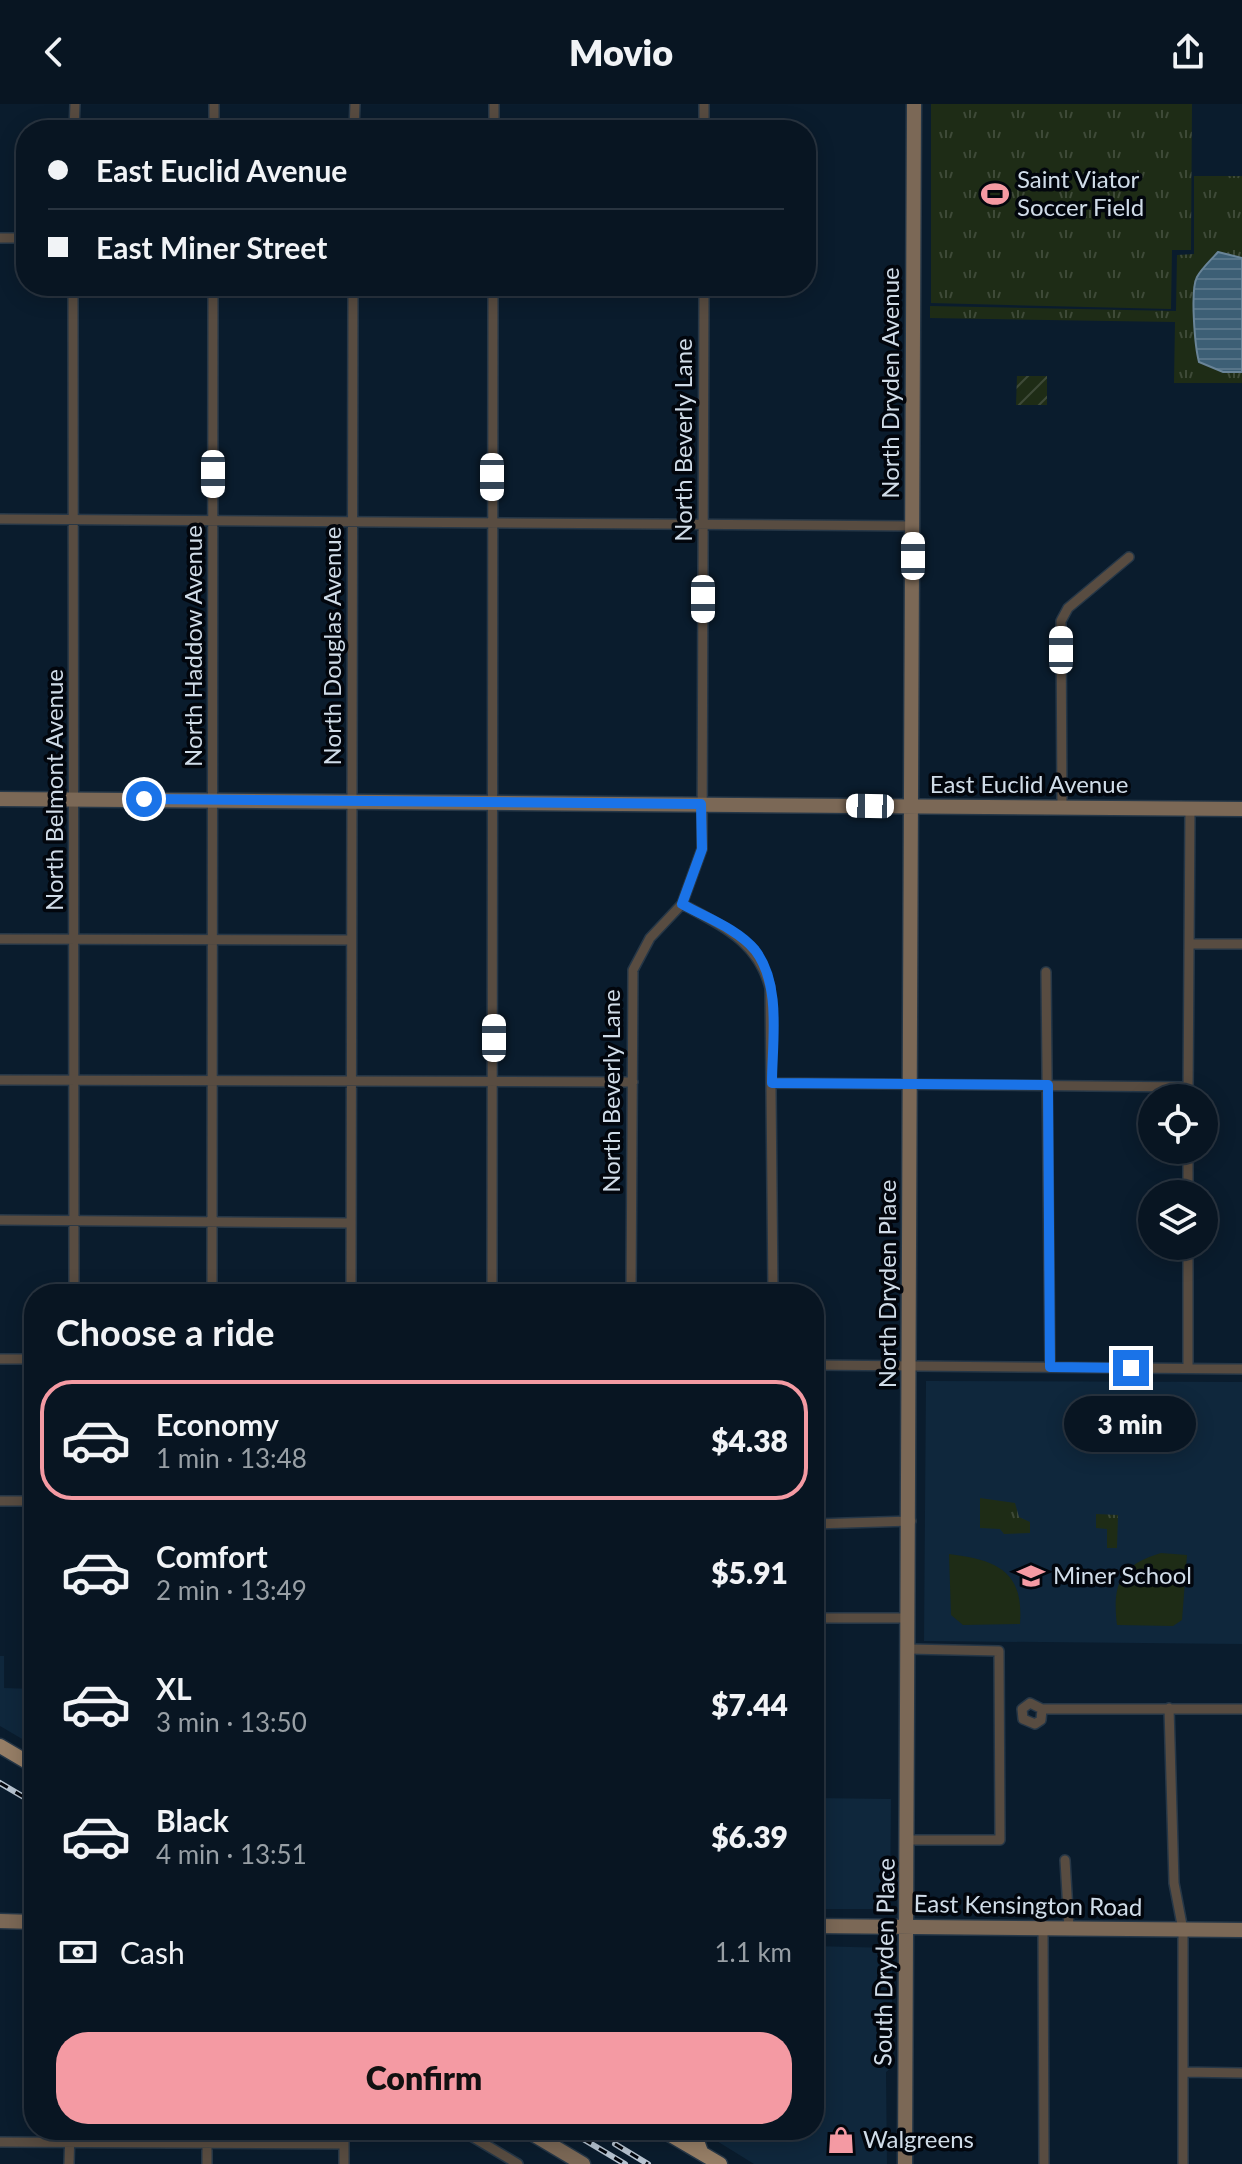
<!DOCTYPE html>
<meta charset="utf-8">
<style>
body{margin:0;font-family:Lato,sans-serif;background:#16222f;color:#f1f3f6;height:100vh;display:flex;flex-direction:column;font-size:30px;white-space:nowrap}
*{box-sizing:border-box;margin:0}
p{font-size:26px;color:#989fa5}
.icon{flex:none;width:44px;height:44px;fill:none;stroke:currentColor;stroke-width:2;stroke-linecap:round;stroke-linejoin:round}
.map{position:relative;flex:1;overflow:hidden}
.drawer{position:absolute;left:24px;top:1180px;width:800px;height:856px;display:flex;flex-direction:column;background:#081522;border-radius:32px;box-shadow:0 4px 20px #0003,0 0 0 2px #293440}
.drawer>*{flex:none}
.hud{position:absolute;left:16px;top:16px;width:800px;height:176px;border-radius:32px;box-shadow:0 4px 20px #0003,0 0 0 2px #293440;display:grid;align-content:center;height:176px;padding:0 32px;background:#081522}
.fabs{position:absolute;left:1138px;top:980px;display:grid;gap:16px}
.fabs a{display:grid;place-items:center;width:80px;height:80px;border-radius:50%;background:#081522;box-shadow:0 4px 20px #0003,0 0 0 2px #293440;font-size:40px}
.end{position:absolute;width:36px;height:36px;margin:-18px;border:10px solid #1a73e8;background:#fff;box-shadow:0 0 0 4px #fff}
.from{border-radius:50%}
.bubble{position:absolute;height:56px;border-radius:28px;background:#081522;box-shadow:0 4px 20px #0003,0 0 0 2px #293440;font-size:26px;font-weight:800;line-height:56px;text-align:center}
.car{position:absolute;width:24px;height:48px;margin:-24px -12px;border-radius:10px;box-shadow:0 0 6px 2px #0007;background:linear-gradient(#fff 24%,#345 0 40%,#fff 0 76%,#345 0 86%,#fff 0)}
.hud b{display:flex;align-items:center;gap:28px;height:76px;font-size:30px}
.hud b+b{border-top:2px solid #293440}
.hud i{width:20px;height:20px;background:#f1f3f6}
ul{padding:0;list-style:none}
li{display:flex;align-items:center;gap:24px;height:120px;margin:0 16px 12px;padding:0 16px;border:4px solid transparent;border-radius:32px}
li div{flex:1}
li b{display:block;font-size:30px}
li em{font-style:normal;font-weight:800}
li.selected{border-color:#f49aa3}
li>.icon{width:72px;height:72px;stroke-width:1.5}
h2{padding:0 32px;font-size:36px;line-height:96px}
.pay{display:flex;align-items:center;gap:20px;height:88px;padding:0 32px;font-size:30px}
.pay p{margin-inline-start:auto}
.action{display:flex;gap:16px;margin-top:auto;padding:16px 32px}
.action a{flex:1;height:92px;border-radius:32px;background:#f49aa3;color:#111;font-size:32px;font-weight:800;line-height:92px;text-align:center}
header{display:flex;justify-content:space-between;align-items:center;height:104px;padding:0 32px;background:#081522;font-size:36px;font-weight:800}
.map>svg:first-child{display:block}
.built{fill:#0f273c}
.grass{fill:#1e2c16}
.park{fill:url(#park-tufts)}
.garden{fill:url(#garden-furrows)}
.water{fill:url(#water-rules);stroke:#698498;stroke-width:2}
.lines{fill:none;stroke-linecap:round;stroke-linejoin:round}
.street-casing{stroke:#263747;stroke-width:12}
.secondary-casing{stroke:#263747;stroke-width:17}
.primary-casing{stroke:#263747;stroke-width:17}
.street{stroke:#584c41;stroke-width:9}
.secondary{stroke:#7b6856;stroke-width:14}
.primary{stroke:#967e66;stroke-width:14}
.rail-casing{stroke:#b7c4d1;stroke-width:6}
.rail{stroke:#02060d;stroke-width:3;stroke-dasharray:9;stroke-linecap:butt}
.route{stroke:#1a73e8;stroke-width:10}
.labels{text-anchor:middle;stroke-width:7;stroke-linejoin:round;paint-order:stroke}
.poi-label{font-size:24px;fill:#d0dce8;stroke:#02060d;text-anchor:start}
.street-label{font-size:24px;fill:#d0dce8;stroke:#02060d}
</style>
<header><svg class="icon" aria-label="back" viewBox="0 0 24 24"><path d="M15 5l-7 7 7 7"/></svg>Movio<svg class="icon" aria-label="share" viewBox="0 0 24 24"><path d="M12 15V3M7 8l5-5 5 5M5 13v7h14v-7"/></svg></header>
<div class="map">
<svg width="1242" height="2060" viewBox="0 0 1242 2060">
<defs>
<pattern id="park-tufts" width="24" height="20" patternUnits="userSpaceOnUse" patternTransform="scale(2)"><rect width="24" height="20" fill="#1e2c16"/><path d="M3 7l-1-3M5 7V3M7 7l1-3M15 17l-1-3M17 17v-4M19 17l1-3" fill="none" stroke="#3e4a38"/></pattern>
<pattern id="garden-furrows" width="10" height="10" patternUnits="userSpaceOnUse" patternTransform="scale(2)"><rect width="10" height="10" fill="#1e2c16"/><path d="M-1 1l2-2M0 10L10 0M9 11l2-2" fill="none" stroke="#3e4a38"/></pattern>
<pattern id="water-rules" width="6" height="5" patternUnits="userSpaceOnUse" patternTransform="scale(2)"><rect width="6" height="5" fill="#3d5f75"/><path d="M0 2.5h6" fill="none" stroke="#587589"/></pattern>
</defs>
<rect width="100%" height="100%" fill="#0a1c2d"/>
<path class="built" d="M926 1277 1242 1278V1540L924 1537Z
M0 1552H4V1584L34 1585V1642L0 1622Z
M814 1694 891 1695 890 1805H814Z
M814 1842 890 1844 892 1847V1963L886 1968 887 2060H754L699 2026H814Z"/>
<path class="grass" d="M1161 1449 1187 1451 1182 1516 1173 1522 1117 1521C1112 1480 1120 1461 1161 1449Z
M949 1450C997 1456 1024 1467 1020 1520L963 1521 951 1511Z"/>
<path class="park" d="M931 0H1192L1191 146H1172L1171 205 931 199Z
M1194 72H1242V279H1174L1175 218 930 214V202L1176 207 1177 151 1194 150Z
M980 1394 1015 1399 1019 1413 1030 1418V1429L1004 1430 1000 1425 980 1424Z
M1096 1410 1118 1411 1117 1444H1107V1425L1096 1424Z"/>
<path class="garden" d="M1017 272H1047V301H1016Z"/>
<path class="water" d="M1218 148 1242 154V268H1223L1199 258C1195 243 1190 186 1197 173 1202 164 1211 156 1218 148Z"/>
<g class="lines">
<g class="street-casing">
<path id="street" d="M74 26 75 0
M214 26V0
M354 26 355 0
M494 26V0
M704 26V0
M0 134H26
M73 182 74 1190
M0 415 913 422
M1062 703 1061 517 1068 504 1129 453
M682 800C722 822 758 837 770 884L773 1190
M0 835 350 836
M1190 840H1242
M1046 868 1050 1263
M0 976 633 978
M772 979 1188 983
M1188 994 1190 704
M1188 1090V1046
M0 1116 350 1119
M212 1190 213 182
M351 1190 353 182
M492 1190 493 182
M631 1190 633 866 650 834 682 800 702 745 704 182
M0 1255H34
M814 1261 1242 1265
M1188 1264V1142
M0 1397H34
M814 1420 911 1417
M814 1514H909
M1169 1604 1174 1779 1183 1826V2060
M1042 1605 1041 1616 1035 1620 1023 1615 1022 1605 1030 1599 1042 1605H1242
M908 1736H1000L999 1547 909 1545
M1065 1756 1069 1824
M1043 1824 1044 2060
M1184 1968 1242 1969
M461 2026 518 2060
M0 2038 344 2040
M69 2060 70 2026
M207 2060V2026
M344 2060V2026"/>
</g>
<g class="secondary-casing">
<path id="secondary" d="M0 695 1242 705
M0 1817 34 1818
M814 1822 1242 1826
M526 2026 583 2060
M905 2060 914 0"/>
</g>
<g class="primary-casing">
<path id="primary" d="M0 1642 34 1662
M662 2026 720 2060
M693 2026 701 2048"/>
</g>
<use href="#street" class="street"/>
<use href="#secondary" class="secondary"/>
<use href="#primary" class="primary"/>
<g class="rail-casing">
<path id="rail" d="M0 1679 34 1699
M568 2026 625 2060
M615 2040 648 2060"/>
</g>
<use href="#rail" class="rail"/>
</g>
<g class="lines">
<path class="route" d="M144 695 701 700 702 745 682 800C705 813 738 825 755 846 782 881 772 938 772 979L1048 981 1050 1263 1131 1264"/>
</g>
<defs>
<g id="stadium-bare" transform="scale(2.16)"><path d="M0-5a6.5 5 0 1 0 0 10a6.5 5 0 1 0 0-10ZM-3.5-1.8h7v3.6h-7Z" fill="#f49aa3" stroke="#02060d" stroke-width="2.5" paint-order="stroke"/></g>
<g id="school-bare" transform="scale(2.16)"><path d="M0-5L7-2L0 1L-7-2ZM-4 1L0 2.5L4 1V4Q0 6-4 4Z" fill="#f49aa3" stroke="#02060d" stroke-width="2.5" paint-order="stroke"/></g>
<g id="shop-bare" transform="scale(2.16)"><path d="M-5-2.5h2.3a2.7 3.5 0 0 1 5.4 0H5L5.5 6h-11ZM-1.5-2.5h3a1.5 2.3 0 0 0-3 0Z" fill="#f49aa3" stroke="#02060d" stroke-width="2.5" paint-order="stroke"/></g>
</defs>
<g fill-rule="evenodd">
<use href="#stadium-bare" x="995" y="90"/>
<use href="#school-bare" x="1031" y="1472"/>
<use href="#shop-bare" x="841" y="2036"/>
</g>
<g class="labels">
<g class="poi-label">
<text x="1017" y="84">Saint Viator<tspan x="1017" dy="28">Soccer Field</tspan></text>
<text x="1053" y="1480">Miner School</text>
<text x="863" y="2044">Walgreens</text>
</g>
<g class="street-label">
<text transform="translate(891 279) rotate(-90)" y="8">North Dryden Avenue</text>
<text transform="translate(684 336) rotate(-90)" y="8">North Beverly Lane</text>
<text transform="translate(194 542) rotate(-90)" y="8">North Haddow Avenue</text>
<text transform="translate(333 542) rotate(-90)" y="8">North Douglas Avenue</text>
<text x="1029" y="689">East Euclid Avenue</text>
<text transform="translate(55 686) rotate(-90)" y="8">North Belmont Avenue</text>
<text transform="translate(612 987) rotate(-90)" y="8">North Beverly Lane</text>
<text transform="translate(888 1180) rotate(-90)" y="8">North Dryden Place</text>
<text transform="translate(1028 1802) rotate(1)" y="8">East Kensington Road</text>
<text transform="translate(885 1858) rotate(-89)" y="8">South Dryden Place</text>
</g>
</g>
</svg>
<div class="fabs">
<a><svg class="icon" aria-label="locate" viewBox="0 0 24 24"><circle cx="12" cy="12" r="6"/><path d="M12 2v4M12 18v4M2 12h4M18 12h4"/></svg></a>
<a><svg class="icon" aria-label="layers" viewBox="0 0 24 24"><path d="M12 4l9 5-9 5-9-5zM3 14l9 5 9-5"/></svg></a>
</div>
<i class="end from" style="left:144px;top:695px"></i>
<i class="end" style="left:1131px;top:1264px"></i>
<div class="bubble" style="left:1064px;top:1292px;width:132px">3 min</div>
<i class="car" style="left:213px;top:370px;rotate:180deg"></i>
<i class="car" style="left:492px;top:373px;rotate:180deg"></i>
<i class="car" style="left:913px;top:452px;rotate:0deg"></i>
<i class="car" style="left:703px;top:495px;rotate:180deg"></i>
<i class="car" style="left:1061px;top:546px;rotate:0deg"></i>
<i class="car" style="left:870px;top:702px;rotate:271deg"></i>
<i class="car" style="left:494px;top:934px;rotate:0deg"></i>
<div class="hud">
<b><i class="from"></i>East Euclid Avenue</b>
<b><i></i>East Miner Street</b>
</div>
<section class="drawer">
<h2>Choose a ride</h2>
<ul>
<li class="selected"><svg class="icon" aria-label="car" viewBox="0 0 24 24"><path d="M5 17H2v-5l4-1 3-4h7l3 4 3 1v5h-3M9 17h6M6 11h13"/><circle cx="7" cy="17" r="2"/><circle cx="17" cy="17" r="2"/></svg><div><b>Economy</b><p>1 min · 13:48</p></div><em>$4.38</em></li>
<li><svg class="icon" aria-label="car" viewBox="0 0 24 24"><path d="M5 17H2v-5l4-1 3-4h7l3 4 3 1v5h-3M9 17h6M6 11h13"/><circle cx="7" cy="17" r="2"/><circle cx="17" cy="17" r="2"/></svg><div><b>Comfort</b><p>2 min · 13:49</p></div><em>$5.91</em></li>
<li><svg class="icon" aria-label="car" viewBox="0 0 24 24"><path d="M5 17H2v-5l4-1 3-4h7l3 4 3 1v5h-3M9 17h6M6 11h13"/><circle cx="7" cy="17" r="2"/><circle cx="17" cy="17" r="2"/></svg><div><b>XL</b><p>3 min · 13:50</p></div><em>$7.44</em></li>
<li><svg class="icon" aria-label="car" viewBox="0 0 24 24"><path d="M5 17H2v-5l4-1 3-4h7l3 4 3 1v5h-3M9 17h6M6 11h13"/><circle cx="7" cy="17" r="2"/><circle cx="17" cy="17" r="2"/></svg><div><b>Black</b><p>4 min · 13:51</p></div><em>$6.39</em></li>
</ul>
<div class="pay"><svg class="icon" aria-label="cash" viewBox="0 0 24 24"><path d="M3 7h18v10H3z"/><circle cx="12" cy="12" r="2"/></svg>Cash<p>1.1 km</p></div>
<div class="action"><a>Confirm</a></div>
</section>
</div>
